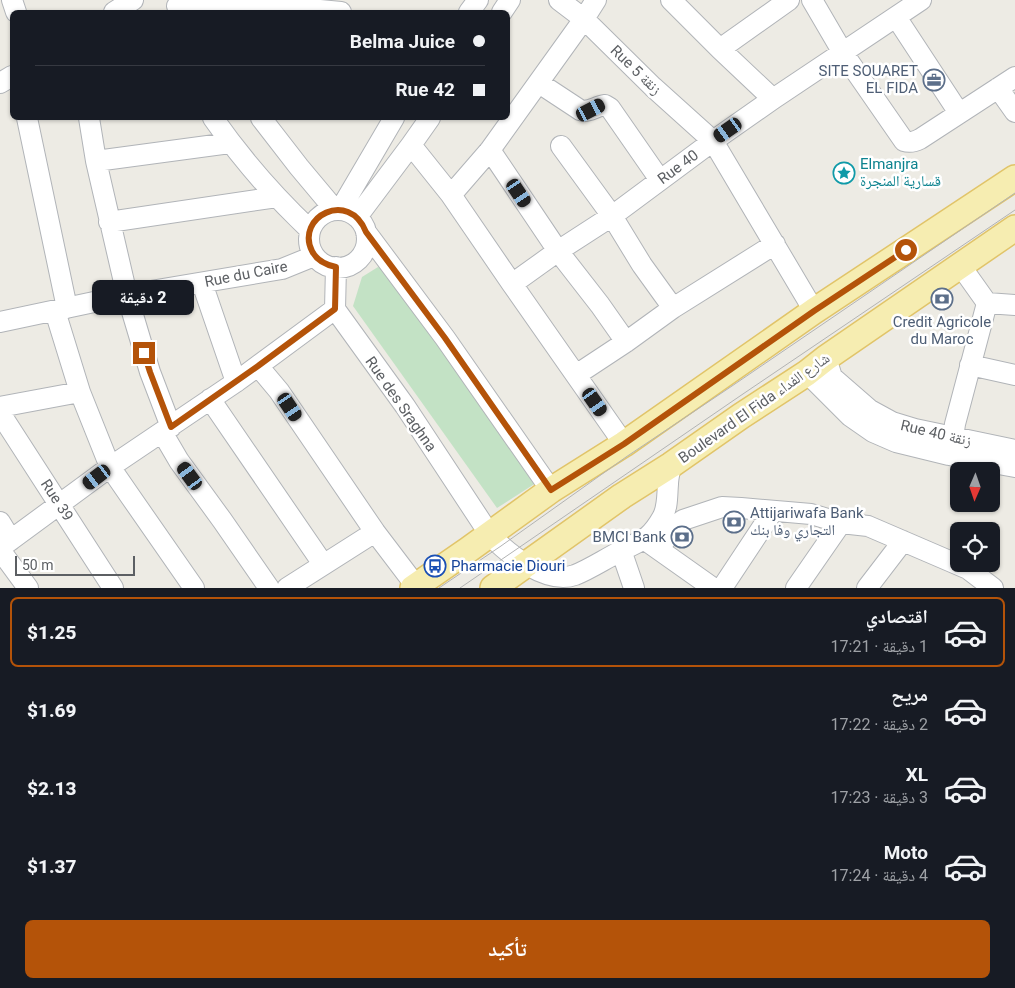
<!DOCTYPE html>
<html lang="ar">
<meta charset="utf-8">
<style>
body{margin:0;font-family:Roboto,"Noto Naskh Arabic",sans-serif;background:#242831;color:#f1f3f6;direction:rtl;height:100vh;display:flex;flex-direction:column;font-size:19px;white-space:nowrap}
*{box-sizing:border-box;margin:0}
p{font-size:16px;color:#9ea1a6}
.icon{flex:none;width:28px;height:28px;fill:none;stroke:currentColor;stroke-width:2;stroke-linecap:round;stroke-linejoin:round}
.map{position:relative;height:588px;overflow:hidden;direction:ltr}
.panel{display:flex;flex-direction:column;background:#171b24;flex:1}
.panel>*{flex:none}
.top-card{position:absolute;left:10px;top:10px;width:500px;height:110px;border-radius:8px;box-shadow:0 1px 4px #0004;direction:rtl;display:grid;align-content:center;height:110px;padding:0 25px;background:#171b24}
.needle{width:32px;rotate:182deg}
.buttons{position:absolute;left:950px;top:462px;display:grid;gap:10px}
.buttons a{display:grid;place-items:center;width:50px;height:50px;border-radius:8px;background:#171b24;box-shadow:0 1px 4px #0004;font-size:25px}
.scale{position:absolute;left:15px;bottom:12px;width:120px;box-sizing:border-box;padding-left:5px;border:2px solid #5c5f63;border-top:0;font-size:14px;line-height:18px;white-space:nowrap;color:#5c5f63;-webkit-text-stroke:4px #fff;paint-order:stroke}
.end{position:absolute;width:22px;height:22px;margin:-11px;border:6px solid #b45309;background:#fff;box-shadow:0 0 0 2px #fff}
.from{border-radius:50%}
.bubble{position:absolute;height:35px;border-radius:8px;background:#171b24;box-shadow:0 1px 4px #0004;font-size:16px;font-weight:800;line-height:35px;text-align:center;direction:rtl}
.car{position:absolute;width:15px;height:30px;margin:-15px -8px;border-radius:6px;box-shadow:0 0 4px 1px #0007;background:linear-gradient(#222 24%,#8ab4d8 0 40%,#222 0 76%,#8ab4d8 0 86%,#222 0)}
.top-card b{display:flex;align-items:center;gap:18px;height:48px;font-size:19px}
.top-card b+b{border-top:1px solid #363941}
.top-card i{width:12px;height:12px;background:#f1f3f6}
ul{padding:9px 0 0;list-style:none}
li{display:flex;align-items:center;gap:15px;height:70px;margin:0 10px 8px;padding:0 15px;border:2px solid transparent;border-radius:8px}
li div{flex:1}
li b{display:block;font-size:19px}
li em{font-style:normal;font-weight:800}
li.active{border-color:#b45309}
li>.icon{width:45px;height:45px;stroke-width:1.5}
.primary-button{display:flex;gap:10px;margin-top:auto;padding:10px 25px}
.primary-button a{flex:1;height:58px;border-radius:8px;background:#b45309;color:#fff;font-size:20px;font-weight:800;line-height:58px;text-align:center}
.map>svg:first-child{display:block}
.green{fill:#c3e2c5}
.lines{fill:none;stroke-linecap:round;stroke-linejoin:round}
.minor-casing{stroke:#b1b4b8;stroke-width:22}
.major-casing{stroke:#e1c469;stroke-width:28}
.minor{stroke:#fff;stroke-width:20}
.major{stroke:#f6edb1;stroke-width:25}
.tram{stroke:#b2b3b3;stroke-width:1}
.route{stroke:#b45309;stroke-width:6}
.labels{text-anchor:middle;stroke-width:5;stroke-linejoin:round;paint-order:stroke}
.street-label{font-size:15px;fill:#5c5f63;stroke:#fff}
.service-label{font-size:15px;fill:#4e5e75;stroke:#fff;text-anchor:end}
.culture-label{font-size:15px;fill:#0d838f;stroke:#fff;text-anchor:start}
.transit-label{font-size:15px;fill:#164399;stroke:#fff;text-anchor:start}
</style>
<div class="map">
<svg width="1015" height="588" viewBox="0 0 1015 588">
<rect width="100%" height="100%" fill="#edebe4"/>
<path class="green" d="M378 267 391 272 539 481 497 508 353 306 362 277Z"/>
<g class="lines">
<g class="minor-casing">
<path id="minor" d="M12 0 16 12
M559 0 584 19 653 87 713 141 814 311
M671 0 720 49 773 99
M812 0 843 53 904 141C910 143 914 142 920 139L1015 77
M177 6 226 1 341 12
M114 12 133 0
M469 12 478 0
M502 12 510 0
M896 17 959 113
M720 49 789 0
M0 83 12 76
M539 83 580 110C589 113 596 106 605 105L610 108 660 180
M998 88 1015 112
M27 118 67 308
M89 118 96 161 127 295 150 372 171 427
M213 118C241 158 274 196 310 230
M261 118 299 167 335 210
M411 145 451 195 512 284 624 444
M561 146 612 216 642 265 673 308
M490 150 558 251 600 305 626 342
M96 161 230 143
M451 195 490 150 584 19 596 0
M340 210 394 118
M309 239a29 29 0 1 1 58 0a29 29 0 1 1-58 0Z
M357 217 411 145 430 118
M109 222 277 197
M366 232 445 338 551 490
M336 267 335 309 405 406 490 535C508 554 547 585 575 575 590 569 605 559 619 552 641 540 649 541 662 518 668 508 667 495 668 484 668 478 670 472 671 465
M202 283 236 382
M512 284 558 251 612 216 713 141 773 99 921 0
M987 303 1015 305
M55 311 80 392 110 467 130 496 194 588
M0 322 127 295 282 269 314 256
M826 358 832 377 870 410 892 422 915 429 1015 450
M970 365 1015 375
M258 366 279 391 375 532 416 586
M807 373 850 416 873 432 896 442 949 455 1015 467
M576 375 626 342 673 308 775 244
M210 399 323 564
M0 407 80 392
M0 413 113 588
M162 432 179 461 222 520 269 588
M953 438 955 424 987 303 960 265
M0 522 11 540
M648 542 713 588
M0 548 110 467 236 382 335 309
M658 549 679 523 683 520 722 507 741 508 811 514 841 523 868 526 968 569 993 588
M0 550 28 588
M621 550 634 588
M287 588 375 532
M722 588 773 511
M796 588 841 523
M867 588 903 541"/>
</g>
<g class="major-casing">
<path id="major" d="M413 588 468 550 551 490 624 444 814 311 1015 178
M493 588 622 496 671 465 741 416 807 373 826 358 1015 228"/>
</g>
<use href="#minor" class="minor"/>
<use href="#major" class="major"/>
<path class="tram" d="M439 588 501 546 626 457 732 386 1015 193
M460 588 740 396 1015 210"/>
</g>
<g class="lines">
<path class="route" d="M144 353 150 372 171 427 258 366 335 309 336 267C326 265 317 261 312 251 295 217 349 189 366 232L445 338 551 490 624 444 814 311 906 250"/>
</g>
<defs>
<g id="office-ring" transform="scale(1.125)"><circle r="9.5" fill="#fff" stroke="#5c6f8a" stroke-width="1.5"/><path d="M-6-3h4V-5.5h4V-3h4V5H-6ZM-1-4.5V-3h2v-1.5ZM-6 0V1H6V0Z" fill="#5c6f8a"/></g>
<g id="sight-ring" transform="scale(1.125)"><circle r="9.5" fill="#fff" stroke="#0f9aa8" stroke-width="1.5"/><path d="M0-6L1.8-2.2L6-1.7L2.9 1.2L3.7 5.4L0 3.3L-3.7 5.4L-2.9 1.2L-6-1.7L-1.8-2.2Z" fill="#0f9aa8"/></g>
<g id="bank-ring" transform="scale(1.125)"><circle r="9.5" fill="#fff" stroke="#5c6f8a" stroke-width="1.5"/><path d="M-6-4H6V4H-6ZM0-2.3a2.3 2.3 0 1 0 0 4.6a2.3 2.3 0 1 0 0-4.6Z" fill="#5c6f8a"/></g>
<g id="bus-ring" transform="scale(1.125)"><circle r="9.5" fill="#fff" stroke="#1a4fb4" stroke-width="1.5"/><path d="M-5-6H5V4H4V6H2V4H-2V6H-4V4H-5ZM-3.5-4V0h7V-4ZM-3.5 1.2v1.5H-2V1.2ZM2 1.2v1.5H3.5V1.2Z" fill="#1a4fb4"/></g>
</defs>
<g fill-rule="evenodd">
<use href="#office-ring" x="934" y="80"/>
<use href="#sight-ring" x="844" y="173"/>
<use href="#bank-ring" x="942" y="299"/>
<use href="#bank-ring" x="734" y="522"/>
<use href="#bank-ring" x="682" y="537"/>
<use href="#bus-ring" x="435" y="566"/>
</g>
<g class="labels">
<g class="street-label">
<text transform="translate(636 70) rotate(44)" y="5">Rue 5 زنقة</text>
<text transform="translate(678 167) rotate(-37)" y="5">Rue 40</text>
<text transform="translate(246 274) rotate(-11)" y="5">Rue du Caire</text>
<text transform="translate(401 404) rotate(55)" y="5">Rue des Sraghna</text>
<text transform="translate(754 408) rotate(-35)" y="5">Boulevard El Fida شارع الفداء</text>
<text transform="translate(936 433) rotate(13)" y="5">Rue 40 زنقة</text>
<text transform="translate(57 500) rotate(57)" y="5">Rue 39</text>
</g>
<g class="service-label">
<text x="918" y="76">SITE SOUARET<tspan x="918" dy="17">EL FIDA</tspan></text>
<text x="942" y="327" text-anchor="middle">Credit Agricole<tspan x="942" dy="17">du Maroc</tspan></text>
<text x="750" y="518" text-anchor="start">Attijariwafa Bank<tspan x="750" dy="17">التجاري وفا بنك</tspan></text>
<text x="666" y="542">BMCI Bank</text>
</g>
<g class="culture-label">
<text x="860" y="169">Elmanjra<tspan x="860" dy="17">قسارية المنجرة</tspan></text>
</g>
<g class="transit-label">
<text x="451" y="571">Pharmacie Diouri</text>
</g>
</g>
</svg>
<div class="buttons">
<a><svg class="needle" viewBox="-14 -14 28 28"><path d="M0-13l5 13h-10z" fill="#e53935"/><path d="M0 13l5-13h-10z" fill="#9ea1a6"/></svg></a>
<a><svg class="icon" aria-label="locate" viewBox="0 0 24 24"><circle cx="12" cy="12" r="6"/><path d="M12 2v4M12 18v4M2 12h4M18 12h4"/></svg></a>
</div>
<div class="scale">50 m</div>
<i class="end from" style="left:906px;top:250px"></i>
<i class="end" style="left:144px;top:353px"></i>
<div class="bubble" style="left:92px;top:280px;width:102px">2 دقيقة</div>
<i class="car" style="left:591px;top:110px;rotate:63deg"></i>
<i class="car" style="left:728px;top:130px;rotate:235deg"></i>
<i class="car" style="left:519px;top:193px;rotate:146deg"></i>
<i class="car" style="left:595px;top:402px;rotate:145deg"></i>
<i class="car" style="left:290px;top:407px;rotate:146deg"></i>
<i class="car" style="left:190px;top:476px;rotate:324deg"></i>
<i class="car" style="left:97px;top:477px;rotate:233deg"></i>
<div class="top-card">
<b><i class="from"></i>Belma Juice</b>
<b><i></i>Rue 42</b>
</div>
</div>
<section class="panel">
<ul>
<li class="active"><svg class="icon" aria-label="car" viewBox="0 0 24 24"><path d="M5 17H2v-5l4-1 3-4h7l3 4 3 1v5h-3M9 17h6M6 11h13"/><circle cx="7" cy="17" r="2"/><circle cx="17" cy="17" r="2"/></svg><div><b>اقتصادي</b><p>1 دقيقة · 17:21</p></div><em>$1.25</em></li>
<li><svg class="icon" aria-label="car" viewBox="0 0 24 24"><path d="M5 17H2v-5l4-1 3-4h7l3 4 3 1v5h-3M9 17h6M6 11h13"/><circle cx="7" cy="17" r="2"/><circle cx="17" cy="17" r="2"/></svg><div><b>مريح</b><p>2 دقيقة · 17:22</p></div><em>$1.69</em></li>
<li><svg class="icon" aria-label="car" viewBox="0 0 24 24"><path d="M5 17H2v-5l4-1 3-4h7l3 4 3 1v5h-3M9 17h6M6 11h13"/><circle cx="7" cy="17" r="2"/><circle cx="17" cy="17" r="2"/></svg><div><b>XL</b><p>3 دقيقة · 17:23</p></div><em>$2.13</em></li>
<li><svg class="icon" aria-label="car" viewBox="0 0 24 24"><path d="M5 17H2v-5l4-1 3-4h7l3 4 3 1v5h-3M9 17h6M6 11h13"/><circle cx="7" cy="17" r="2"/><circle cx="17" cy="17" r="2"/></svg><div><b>Moto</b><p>4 دقيقة · 17:24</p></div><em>$1.37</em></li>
</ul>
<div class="primary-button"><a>تأكيد</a></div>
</section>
